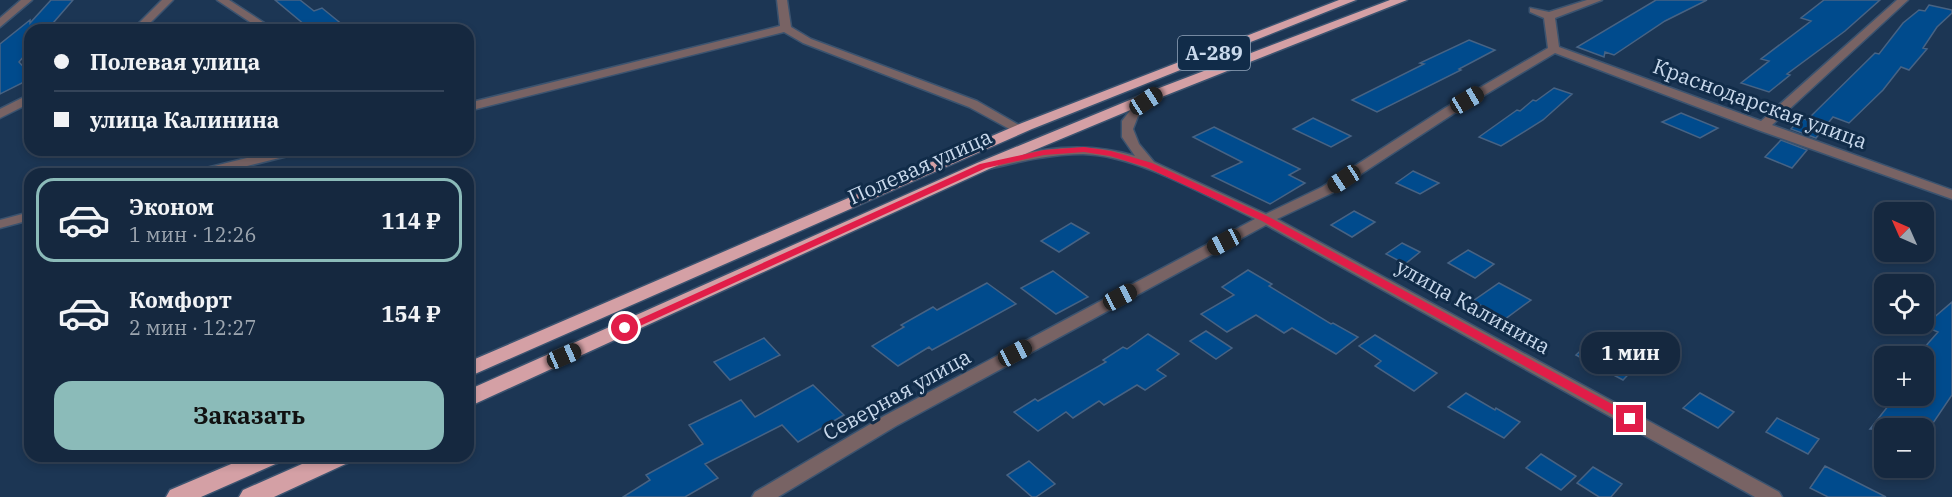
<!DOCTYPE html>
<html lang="ru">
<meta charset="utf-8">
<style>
body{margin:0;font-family:"IBM Plex Serif",serif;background:#22344a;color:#f1f3f6;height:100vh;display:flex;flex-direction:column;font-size:22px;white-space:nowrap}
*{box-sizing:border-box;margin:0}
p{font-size:20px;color:#9da6b0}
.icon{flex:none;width:33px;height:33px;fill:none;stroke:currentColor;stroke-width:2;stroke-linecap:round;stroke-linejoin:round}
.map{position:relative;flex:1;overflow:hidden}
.sheet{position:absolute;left:24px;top:168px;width:450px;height:294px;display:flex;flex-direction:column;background:#15283f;border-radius:18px;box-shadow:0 3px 9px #0003,0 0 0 2px #344459}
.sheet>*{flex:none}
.top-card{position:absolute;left:24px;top:24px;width:450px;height:132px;border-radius:18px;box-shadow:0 3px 9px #0003,0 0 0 2px #344459;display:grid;align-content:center;height:132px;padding:0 30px;background:#15283f}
.needle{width:39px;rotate:315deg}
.buttons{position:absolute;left:1874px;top:202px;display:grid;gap:12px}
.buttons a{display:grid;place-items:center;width:60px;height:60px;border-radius:12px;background:#15283f;box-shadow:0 3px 9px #0003,0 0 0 2px #344459;font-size:30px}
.end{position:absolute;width:27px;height:27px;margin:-14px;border:8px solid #e11d48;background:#fff;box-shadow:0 0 0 3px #fff}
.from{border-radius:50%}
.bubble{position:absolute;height:42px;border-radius:18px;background:#15283f;box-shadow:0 3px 9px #0003,0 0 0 2px #344459;font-size:20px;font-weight:800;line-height:42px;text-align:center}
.car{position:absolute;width:18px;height:36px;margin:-18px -9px;border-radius:8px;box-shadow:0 0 4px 2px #0007;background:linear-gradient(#222 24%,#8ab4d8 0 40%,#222 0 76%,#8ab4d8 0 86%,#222 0)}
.top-card b{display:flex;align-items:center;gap:21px;height:57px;font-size:22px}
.top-card b+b{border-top:2px solid #344459}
.top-card i{width:15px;height:15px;background:#f1f3f6}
ul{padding:10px 0 0;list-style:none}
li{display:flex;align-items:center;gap:18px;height:84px;margin:0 12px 9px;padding:0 18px;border:3px solid transparent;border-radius:18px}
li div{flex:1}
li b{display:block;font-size:22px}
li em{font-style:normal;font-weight:800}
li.current{border-color:#8bbbb9}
li>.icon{width:54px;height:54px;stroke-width:1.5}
.action{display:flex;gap:12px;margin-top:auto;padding:12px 30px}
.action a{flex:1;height:69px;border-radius:18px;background:#8bbbb9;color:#111;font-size:24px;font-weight:800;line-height:69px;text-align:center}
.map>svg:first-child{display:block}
.building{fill:#004b8d;stroke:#476384;stroke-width:1.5}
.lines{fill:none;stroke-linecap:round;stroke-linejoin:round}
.minor-casing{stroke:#3b536f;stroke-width:3}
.highway-casing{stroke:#3b536f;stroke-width:3}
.minor{fill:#786364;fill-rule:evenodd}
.highway{fill:#d4a0a5;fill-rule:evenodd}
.route{fill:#e11d48}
.labels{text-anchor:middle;stroke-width:6;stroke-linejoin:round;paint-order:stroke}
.shield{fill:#112c49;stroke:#92a5bb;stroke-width:1.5}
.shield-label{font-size:20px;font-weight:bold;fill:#c9d9ec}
.street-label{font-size:21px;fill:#c9d9ec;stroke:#112c49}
</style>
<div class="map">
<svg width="1952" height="497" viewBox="0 0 1952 497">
<rect width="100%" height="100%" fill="#1c3654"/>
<path class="building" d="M51 0H73L47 30H30V49L19 62 30 74V79L0 94V44L30 20V23Z
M275 0H300L314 11 322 8 349 30H311Z
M1656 0H1707L1665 21 1614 55 1605 52 1604 57 1577 47Z
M1824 0H1880L1845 31 1787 74 1790 75 1769 92 1741 83 1769 61 1761 59 1811 21 1801 18Z
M1929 5 1952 10V13L1937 27 1923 48 1927 49 1909 70 1901 67 1883 90 1849 123 1833 117 1816 138 1791 129 1801 118 1807 120 1875 53 1879 54 1903 23 1919 10 1925 11Z
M1469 40 1495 50 1459 69 1461 70 1377 112 1352 100 1424 64 1420 63Z
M1554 88 1572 94 1543 120 1501 146 1479 137 1517 110 1520 111 1533 100 1536 101Z
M1681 113 1718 128 1700 138 1662 122Z
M1313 118 1351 136 1331 147 1293 129Z
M1214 127 1300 169 1289 175 1305 183 1270 204 1212 176 1242 162 1193 137Z
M1781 140 1807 150 1792 168 1765 157Z
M1413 171 1439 183 1420 194 1396 183Z
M1354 211 1375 222 1352 237 1331 225Z
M1071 223 1089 233 1059 252 1041 241Z
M1402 243 1420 252 1405 264 1386 254Z
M1468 250 1494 264 1475 278 1448 263Z
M1248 270 1272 284 1269 286 1331 324 1333 323 1358 337 1336 354 1292 328 1284 333 1256 315 1227 332 1201 314 1234 295 1222 287Z
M1053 271 1088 297 1056 314 1021 288Z
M987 283 1016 304 932 350 929 347 898 366 872 346 904 327 901 325 933 307 937 310Z
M1499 283 1531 300 1505 319 1473 301Z
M1952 302V395L1929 429H1870L1896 396H1923V349L1938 332 1924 326Z
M1206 331 1232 348 1216 359 1190 341Z
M1148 334 1179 354 1157 370 1166 376 1145 390 1137 385 1104 405 1099 401 1073 418 1066 412 1038 431 1014 412 1035 399 1038 401 1106 362 1103 360 1123 347 1127 349Z
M1598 334 1644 358 1623 380 1576 355Z
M1375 335 1411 357 1437 373 1414 391 1375 366 1381 361 1359 346Z
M764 338 780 355 730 380 714 362Z
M813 385 844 415 798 442 782 425 705 464 718 478 685 497H623L650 480 646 475 703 444 689 425 741 400 755 417Z
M1466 393 1495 410 1496 408 1520 422 1504 438 1448 407Z
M1700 393 1734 412 1718 428 1683 408Z
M1777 418 1819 439 1808 454 1766 432Z
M1541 454 1576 476 1561 490 1526 468Z
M1029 461 1055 484 1036 497H1032L1007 475Z
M1825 466 1886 497H1828L1810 488Z
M1593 467 1622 484 1611 497H1599L1577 483Z"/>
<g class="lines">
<g class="minor-casing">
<path id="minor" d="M21 0H32L0 27V18Z
M162 0H173L143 30H132Z
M217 0H229L275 30H262Z
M777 0H787L791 27 811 39 977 101 1026 129 1020 133 1015 132 969 107 803 43 784 32 468 111V103L780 26Z
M1587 0H1602L1555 18 1559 47 1761 121 1897 0H1908L1772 125 1952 190V199L1758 130 1555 53 1453 114 1332 193 1277 219 1779 492 1782 497H1755L1266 225 896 426 778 497H752L755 492 884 416 1255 219C1206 196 1137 155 1083 154 1052 154 1022 161 992 168L985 164 987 161C1038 149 1084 140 1135 156L1122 137V121L1136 103 1153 93 1159 97 1138 116 1133 129 1139 144 1154 162 1266 214 1322 187 1445 108 1548 48 1544 18 1530 12V8L1549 12Z
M30 94V103L0 118V109Z
M279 150H302L300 153 215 174H192L194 171Z
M30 212V220L0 228V220Z"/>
</g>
<g class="highway-casing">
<path id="highway" d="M1339 0H1356L1032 129 468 377V362L1022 123Z
M1390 0H1407L1164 96 989 169 468 407V390L977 163 1154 90Z
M250 456H283L280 462 201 497H166L170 490Z
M320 456H353L350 462 274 497H239L243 490Z"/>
</g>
<use href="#minor" class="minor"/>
<use href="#highway" class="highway"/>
</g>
<path class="route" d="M1084 147 1111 151 1152 163 1269 217 1634 416 1636 419 1630 424 1626 422 1262 221 1146 167 1110 156 1084 152 1044 155 986 168 629 331 625 332 620 328 980 164 1044 150Z"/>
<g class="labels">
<rect class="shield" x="1178" y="36" width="72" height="34" rx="4.5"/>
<g class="shield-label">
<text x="1214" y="60">А-289</text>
</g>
<g class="street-label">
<text transform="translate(1760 104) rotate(20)" y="7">Краснодарская улица</text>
<text transform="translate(920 167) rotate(-24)" y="7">Полевая улица</text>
<text transform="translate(1473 307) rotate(29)" y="7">улица Калинина</text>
<text transform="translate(897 395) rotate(-29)" y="7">Северная улица</text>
</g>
</g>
</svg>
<div class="buttons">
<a><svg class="needle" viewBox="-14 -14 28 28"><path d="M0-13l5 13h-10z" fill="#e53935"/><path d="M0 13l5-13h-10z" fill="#9da6b0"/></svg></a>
<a><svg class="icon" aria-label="locate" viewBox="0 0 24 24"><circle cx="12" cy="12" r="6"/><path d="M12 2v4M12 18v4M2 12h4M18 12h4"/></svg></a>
<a>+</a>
<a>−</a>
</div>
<i class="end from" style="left:625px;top:328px"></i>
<i class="end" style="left:1630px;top:419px"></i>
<div class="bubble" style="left:1581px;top:332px;width:99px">1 мин</div>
<i class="car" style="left:1467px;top:100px;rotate:60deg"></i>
<i class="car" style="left:1146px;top:101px;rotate:57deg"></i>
<i class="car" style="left:1344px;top:179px;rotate:237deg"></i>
<i class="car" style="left:1224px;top:242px;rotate:242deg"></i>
<i class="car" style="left:1120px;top:297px;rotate:62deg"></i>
<i class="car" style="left:1015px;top:353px;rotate:62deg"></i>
<i class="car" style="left:564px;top:356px;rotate:66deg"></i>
<div class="top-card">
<b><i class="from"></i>Полевая улица</b>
<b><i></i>улица Калинина</b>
</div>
<section class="sheet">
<ul>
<li class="current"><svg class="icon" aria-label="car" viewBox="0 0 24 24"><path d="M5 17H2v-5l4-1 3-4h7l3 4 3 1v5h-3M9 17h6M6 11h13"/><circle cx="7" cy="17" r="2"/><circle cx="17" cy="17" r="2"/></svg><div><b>Эконом</b><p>1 мин · 12:26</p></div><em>114 ₽</em></li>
<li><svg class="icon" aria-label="car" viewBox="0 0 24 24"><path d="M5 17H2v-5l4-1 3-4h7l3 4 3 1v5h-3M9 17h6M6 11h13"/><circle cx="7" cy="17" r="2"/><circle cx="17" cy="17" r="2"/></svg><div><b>Комфорт</b><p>2 мин · 12:27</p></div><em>154 ₽</em></li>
</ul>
<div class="action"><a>Заказать</a></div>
</section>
</div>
